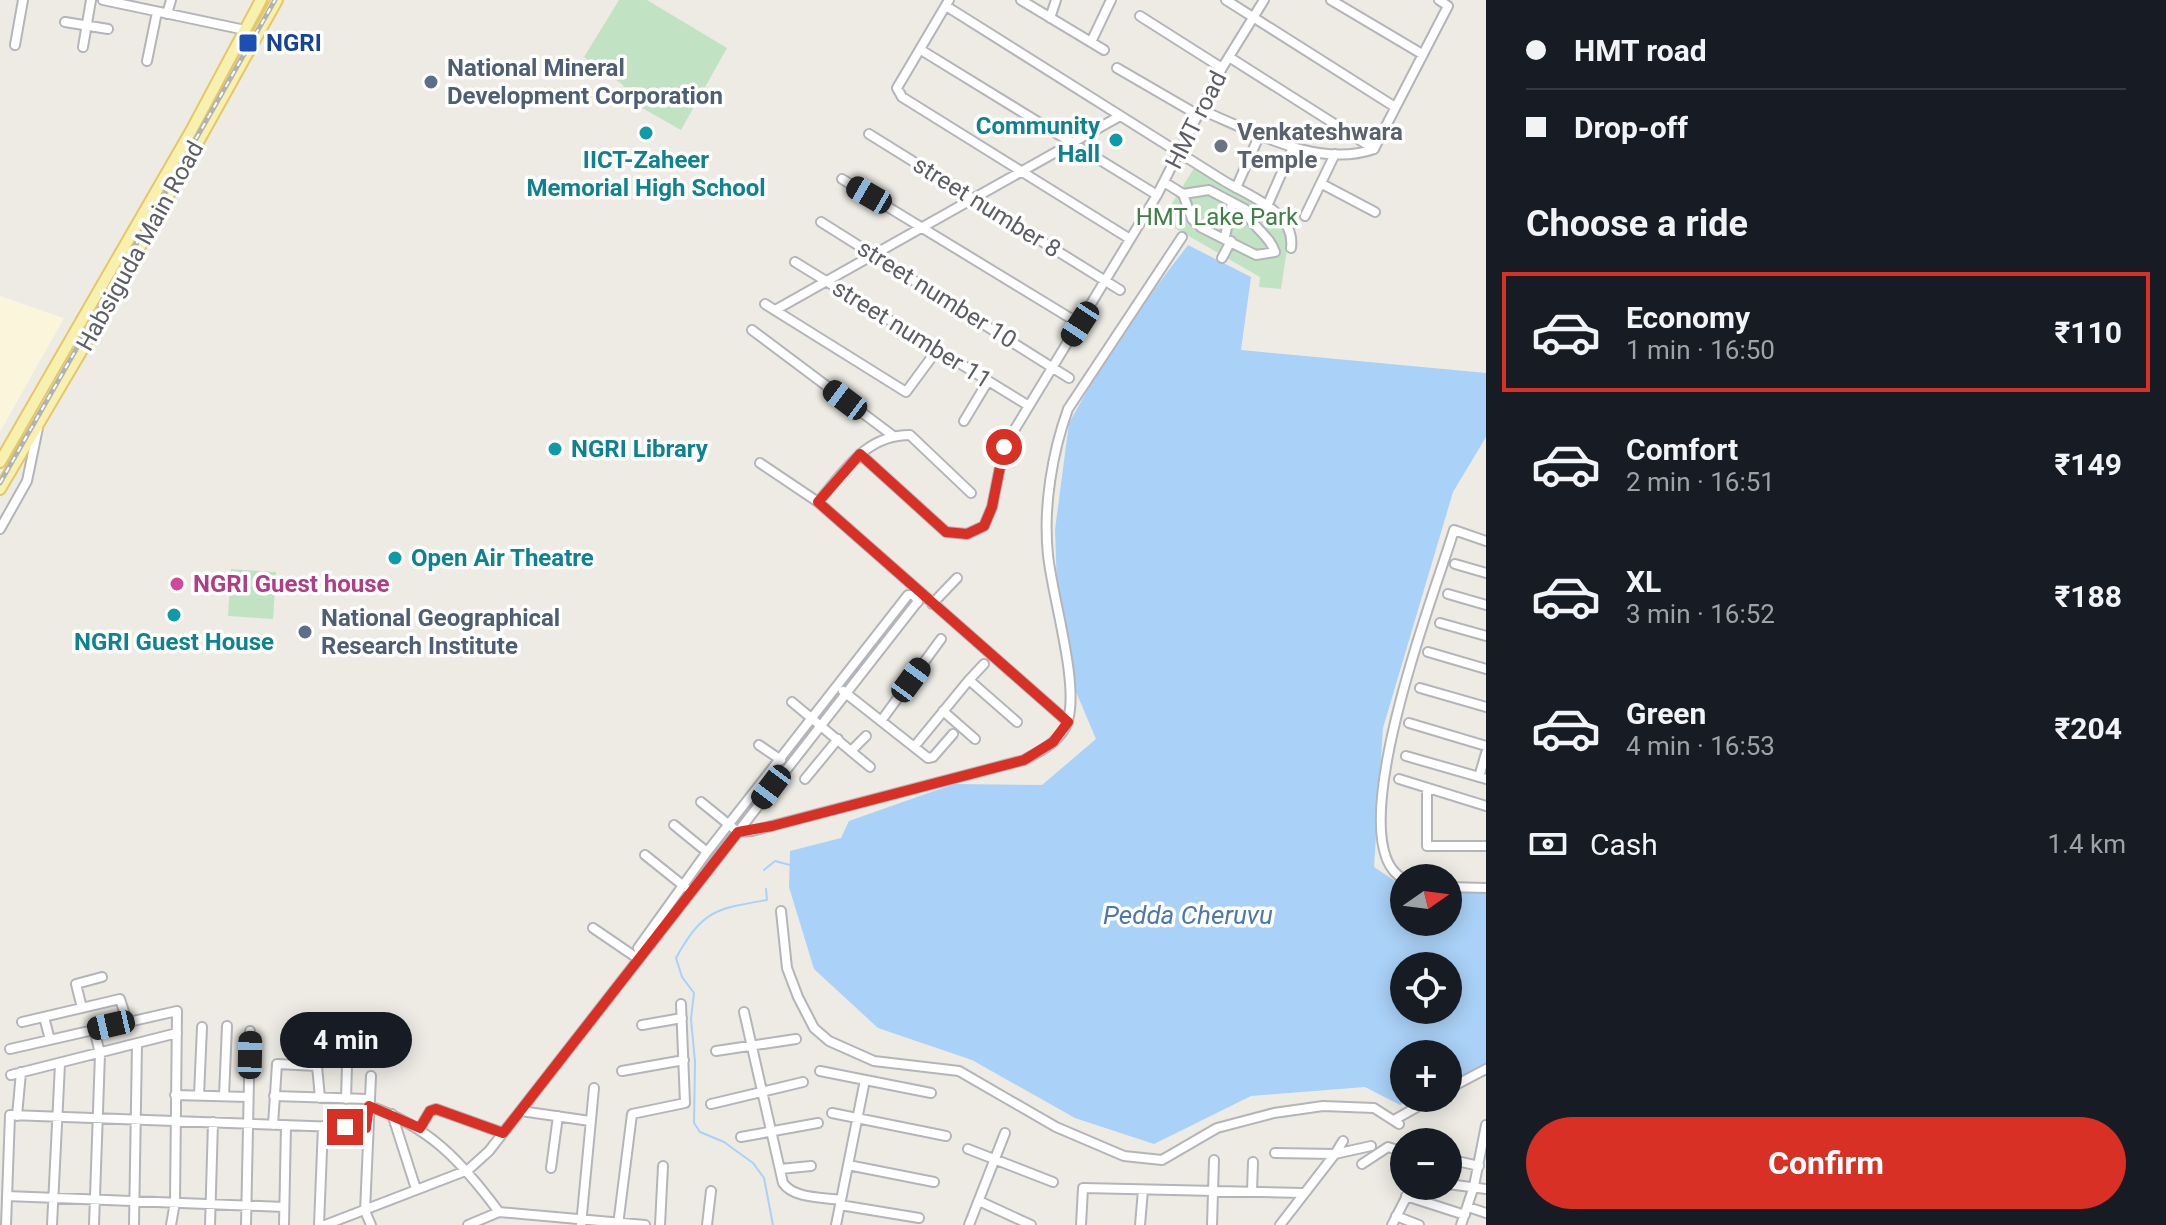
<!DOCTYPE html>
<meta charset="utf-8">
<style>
body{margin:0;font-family:Roboto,sans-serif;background:#242831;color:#f1f3f6;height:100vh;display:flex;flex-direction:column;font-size:30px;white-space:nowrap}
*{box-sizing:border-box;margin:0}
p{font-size:26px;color:#9ea1a6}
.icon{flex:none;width:44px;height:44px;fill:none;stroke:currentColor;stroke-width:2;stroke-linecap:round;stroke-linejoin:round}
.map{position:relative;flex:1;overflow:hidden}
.drawer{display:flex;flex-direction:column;background:#171b24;width:680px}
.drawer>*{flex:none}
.top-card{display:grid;align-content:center;height:176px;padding:0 40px;background:#171b24}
.needle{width:52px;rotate:76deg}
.fabs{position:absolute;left:1390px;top:864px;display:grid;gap:16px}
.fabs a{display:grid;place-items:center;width:72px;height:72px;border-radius:50%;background:#171b24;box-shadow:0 4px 20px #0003;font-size:40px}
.end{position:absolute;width:36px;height:36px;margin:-18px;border:10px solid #d93025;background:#fff;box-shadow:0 0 0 4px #fff}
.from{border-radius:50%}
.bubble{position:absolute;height:56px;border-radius:28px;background:#171b24;box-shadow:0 4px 20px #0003;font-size:26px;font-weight:700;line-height:56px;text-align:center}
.car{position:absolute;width:24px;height:48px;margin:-24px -12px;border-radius:10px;box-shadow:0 0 6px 2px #0007;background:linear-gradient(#222 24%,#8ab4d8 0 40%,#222 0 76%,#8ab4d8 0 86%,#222 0)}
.top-card b{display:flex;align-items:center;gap:28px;height:76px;font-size:30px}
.top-card b+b{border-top:2px solid #363941}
.top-card i{width:20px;height:20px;background:#f1f3f6}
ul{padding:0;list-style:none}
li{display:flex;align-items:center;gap:24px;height:120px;margin:0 16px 12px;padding:0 24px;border:4px solid transparent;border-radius:0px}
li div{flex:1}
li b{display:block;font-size:30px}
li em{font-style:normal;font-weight:700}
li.on{border-color:#d93025}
li>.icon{width:72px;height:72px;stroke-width:1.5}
h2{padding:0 40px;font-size:36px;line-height:96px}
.pay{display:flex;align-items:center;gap:20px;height:88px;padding:0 40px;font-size:30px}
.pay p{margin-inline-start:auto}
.primary-button{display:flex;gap:16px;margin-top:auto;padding:16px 40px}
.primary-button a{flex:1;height:92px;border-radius:48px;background:#d93025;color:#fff;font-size:32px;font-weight:700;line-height:92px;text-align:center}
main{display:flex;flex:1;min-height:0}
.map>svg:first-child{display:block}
.commercial{fill:#faf5db}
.green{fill:#c2e2c4}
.water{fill:#aad1f7;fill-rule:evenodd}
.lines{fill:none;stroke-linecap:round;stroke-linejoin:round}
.stream{stroke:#aad1f7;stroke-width:2}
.minor-casing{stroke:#b4b5ba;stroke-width:12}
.major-casing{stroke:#e4c866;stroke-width:14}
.minor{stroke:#fff;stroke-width:8}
.major{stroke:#f7f0ae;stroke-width:10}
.rail-casing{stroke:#b2b2b3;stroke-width:5}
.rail{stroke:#fff;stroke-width:2;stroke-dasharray:6;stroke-linecap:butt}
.route{stroke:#d93025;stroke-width:10}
.transit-dot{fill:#1a4fb4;stroke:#fff;stroke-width:3}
.service-dot{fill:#5c6f8a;stroke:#fff;stroke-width:3}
.culture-dot{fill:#0f9aa8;stroke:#fff;stroke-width:3}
.worship-dot{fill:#6b7280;stroke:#fff;stroke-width:3}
.hotel-dot{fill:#d1479c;stroke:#fff;stroke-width:3}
.labels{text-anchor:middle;stroke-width:7;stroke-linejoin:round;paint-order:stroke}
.transit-label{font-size:24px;font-weight:bold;fill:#164399;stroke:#fff;text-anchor:start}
.service-label{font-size:24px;font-weight:bold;fill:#4e5e75;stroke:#fff;text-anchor:start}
.street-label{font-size:24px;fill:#5c5e63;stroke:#fff}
.culture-label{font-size:24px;font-weight:bold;fill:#0d838f;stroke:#fff}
.worship-label{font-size:24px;font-weight:bold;fill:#5b616d;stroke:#fff;text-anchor:start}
.park-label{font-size:24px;fill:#3d8144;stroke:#fff}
.hotel-label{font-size:24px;font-weight:bold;fill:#b23c85;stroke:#fff;text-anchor:start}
.water-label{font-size:26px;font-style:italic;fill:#4c77b0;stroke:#fff}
</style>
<main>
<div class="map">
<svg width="1486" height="1225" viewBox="0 0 1486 1225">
<rect width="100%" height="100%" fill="#edebe4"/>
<path class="commercial" d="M0 296 64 318 0 432Z"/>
<path class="green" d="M619 0H647L727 48 681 130 630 101 623 85 584 57Z
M1194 168 1268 210 1289 236 1281 289 1259 287 1260 277 1173 227 1178 217 1168 210Z
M231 569 276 572 273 619 228 616Z"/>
<path class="water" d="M1188 245 1251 277 1241 350 1486 373V437L1453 492 1383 728 1374 867 1404 887V922H1448V891L1486 890V1064L1448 1082V1054H1404V1098H1415L1400 1105 1365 1087 1251 1096 1154 1144 1075 1118 972 1060 878 1028 814 969 789 887 790 851 841 838 849 821 954 784 1042 785 1096 739 1074 687 1057 589 1055 530 1069 423 1117 338ZM1404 966H1448V1010H1404Z"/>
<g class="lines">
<path class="stream" d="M764 870 775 861 790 865
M766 889 767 900C715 909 703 910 676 958L682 977 694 993 691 1019 695 1062 694 1123 700 1132 724 1142 753 1163 764 1178 773 1225"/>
<g class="minor-casing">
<path id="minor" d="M103 0 245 30
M949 0 897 88 902 97 1130 239
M1021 0 1104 50
M1226 0 1395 107
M1331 0 1422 54
M946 6 1224 181C1249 196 1296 212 1291 248
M167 14 171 0
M1140 16 1222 68
M1050 18 1056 0
M65 22 108 29
M1091 42 1111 0
M15 45 23 0
M83 47 91 0
M921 50 1157 195
M1229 57 1374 149
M147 61 157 12
M1117 68 1198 115
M1201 110C1252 131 1318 169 1374 149L1448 6 1439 0
M869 134 1120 290
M842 179 1080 324
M1164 182 1183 194 1192 219 1202 228 1256 255 1275 252C1270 235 1250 226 1245 209L1209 190 1183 194
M1322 184 1375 212
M1236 188 1260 134
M1268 204 1293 147
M1305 216 1335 154
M821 222 1069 378
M1225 237 1232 203
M1222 258 1231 241
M795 262 1029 406
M765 304 906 392 937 350
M777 309 1120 116
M752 330 892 435
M964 421 988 381
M860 454 946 532 967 534 984 526 992 507 1004 447 1157 195 1222 68 1264 0
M760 463 818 502 1068 722
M818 502C845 471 865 435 910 435L971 493
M0 529 27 481 38 428
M1455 564 1486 573
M1448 594 1486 605
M932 604 957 578
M1440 623 1486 636
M1428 652 1486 669
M969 680 984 664
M1420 688 1486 707
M843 691 928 758 933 757 953 734
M792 702 870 767
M943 711 975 739
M881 721 941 639
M1409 723 1486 746
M759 745 781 760
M914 747 969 680 1017 722
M851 751 866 736
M1406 756 1486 779
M1479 777 1486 753
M805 779 838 739
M1399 779 1486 806
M1427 789V846H1486
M701 802 738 832 752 831 1024 760C1041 751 1063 740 1068 720 1079 682 1052 596 1048 555 1043 508 1052 453 1068 409L1182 237
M674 825 707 852
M645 855 685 887
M1404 879C1336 847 1437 587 1454 530L1486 541
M1448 887 1486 888
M781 911 787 968 798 997 814 1028 829 1041 874 1061 959 1071 1056 1127 1124 1156 1162 1160 1217 1128 1274 1113 1323 1106 1374 1108 1399 1124
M593 928 637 958
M82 1008 76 984 102 977
M744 1012 783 1183C794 1199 823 1197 841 1200
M44 1017 50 1040
M22 1022 120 999 127 1021
M642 1025 682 1018
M94 1028 100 1054 94 1225
M10 1049 177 1011 175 1202 171 1225
M716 1051 796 1039
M622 1071 684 1060
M820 1071 931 1093
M11 1075 177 1033
M371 1076 365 1211 371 1225
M1448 1089 1486 1069
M175 1095 248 1097
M199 1095 202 1027
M224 1096 227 1026
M274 1096 368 1099
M346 1099 347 1065
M711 1104 803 1082
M369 1106C429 1126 462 1162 499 1212
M521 1111 590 1121
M832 1113 946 1136
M392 1114 416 1189
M17 1116 21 1072
M1394 1120 1433 1098
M273 1125 277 1064 317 1066 320 1098
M420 1128 430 1111 436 1109 503 1133
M741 1137 818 1123
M1343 1141 1335 1154 1371 1146
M968 1149 1053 1182
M1275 1153 1335 1154 1280 1225
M1448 1159 1479 1166
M1362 1164 1388 1147 1404 1152
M848 1165 934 1182
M551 1168 558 1116
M780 1169 811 1166
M1448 1184 1486 1189
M1252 1191 1253 1162
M7 1196 284 1207
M1406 1196 1465 1215
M979 1201 1031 1225
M840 1205 919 1218
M1468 1207 1486 1213
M1396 1216 1419 1225
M6 1225 10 1115 366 1128
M52 1225 60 1064
M134 1225 137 1044
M210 1225 213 1122
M246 1225 250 1031
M284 1225 286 1125
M319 1225 323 1126
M325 1225 468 1170 489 1151 915 605 918 602 914 595H908L707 852 638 948 641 955
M468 1225 499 1212 645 1225
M581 1225 594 1088
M618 1225 632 1114 685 1103 681 1004
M660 1225 663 1166
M707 1225 711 1191
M836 1225 865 1080
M969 1225 1005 1133
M1081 1225 1083 1188 1302 1193
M1140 1225 1143 1190
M1212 1225 1214 1160
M1392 1225 1412 1186
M1461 1225 1474 1186 1486 1125"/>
</g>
<g class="major-casing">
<path id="major" d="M0 462 191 131 261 0
M0 489 89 338 277 0"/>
</g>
<use href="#minor" class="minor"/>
<use href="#major" class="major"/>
<g class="rail-casing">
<path id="rail" d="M0 483 275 0"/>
</g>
<use href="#rail" class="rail"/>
</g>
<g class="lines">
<path class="route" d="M345 1127 366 1128 369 1106 420 1128 430 1111 436 1109 503 1133 738 832 772 826 1024 760 1053 742 1068 722 818 502 860 454 946 532 967 534 984 526 992 507 1004 447"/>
</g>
<rect class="transit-dot" x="238" y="33" width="20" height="20" rx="4"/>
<g class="service-dot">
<circle cx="431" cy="82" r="8"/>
<circle cx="305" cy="632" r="8"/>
</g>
<g class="culture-dot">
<circle cx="646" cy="133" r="8"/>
<circle cx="1116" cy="140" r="8"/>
<circle cx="555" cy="449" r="8"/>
<circle cx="395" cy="558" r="8"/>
<circle cx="174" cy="615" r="8"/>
</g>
<circle class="worship-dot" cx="1221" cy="146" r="8"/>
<circle class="hotel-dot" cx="177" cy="584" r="8"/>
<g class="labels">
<g class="transit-label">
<text x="266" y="51">NGRI</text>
</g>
<g class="service-label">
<text x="447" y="76">National Mineral<tspan x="447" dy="28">Development Corporation</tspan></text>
<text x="321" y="626">National Geographical<tspan x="321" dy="28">Research Institute</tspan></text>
</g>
<g class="street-label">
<text transform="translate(1196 120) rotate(-63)" y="8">HMT road</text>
<text transform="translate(987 207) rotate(32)" y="8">street number 8</text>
<text transform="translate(140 246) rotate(-61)" y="8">Habsiguda Main Road</text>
<text transform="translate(937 294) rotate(32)" y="8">street number 10</text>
<text transform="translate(912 334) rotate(32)" y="8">street number 11</text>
</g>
<g class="culture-label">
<text x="1100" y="134" text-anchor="end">Community<tspan x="1100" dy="28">Hall</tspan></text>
<text x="646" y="168">IICT-Zaheer<tspan x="646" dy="28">Memorial High School</tspan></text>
<text x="571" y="457" text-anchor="start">NGRI Library</text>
<text x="411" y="566" text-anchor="start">Open Air Theatre</text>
<text x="174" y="650">NGRI Guest House</text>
</g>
<g class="worship-label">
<text x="1237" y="140">Venkateshwara<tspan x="1237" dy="28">Temple</tspan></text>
</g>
<g class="park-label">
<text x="1217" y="225">HMT Lake Park</text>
</g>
<g class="hotel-label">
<text x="193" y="592">NGRI Guest house</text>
</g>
<g class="water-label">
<text x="1188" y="924">Pedda Cheruvu</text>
</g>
</g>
</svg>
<div class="fabs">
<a><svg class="needle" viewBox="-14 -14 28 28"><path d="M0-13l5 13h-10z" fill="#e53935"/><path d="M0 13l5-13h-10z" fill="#9ea1a6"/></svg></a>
<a><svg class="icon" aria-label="locate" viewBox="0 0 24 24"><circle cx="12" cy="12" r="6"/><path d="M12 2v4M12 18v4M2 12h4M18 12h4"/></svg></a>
<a>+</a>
<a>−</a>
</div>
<i class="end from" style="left:1004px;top:447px"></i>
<i class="end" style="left:345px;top:1127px"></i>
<div class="bubble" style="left:280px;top:1012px;width:132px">4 min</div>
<i class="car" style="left:869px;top:195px;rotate:300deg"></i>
<i class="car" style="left:1080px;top:324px;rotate:213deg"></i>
<i class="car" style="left:845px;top:400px;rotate:307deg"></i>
<i class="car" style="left:911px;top:680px;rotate:36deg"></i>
<i class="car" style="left:771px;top:787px;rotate:217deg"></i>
<i class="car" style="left:111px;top:1025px;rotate:257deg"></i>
<i class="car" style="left:250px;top:1055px;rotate:1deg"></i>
</div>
<section class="drawer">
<div class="top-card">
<b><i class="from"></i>HMT road</b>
<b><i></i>Drop-off</b>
</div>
<h2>Choose a ride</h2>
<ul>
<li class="on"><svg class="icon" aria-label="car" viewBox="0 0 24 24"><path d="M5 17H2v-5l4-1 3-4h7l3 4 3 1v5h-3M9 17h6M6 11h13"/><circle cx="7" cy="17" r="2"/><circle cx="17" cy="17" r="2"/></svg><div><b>Economy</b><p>1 min · 16:50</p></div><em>₹110</em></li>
<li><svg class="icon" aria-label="car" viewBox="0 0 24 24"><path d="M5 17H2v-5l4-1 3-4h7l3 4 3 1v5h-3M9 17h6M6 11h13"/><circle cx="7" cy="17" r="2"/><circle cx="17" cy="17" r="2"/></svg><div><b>Comfort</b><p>2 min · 16:51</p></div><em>₹149</em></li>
<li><svg class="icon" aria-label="car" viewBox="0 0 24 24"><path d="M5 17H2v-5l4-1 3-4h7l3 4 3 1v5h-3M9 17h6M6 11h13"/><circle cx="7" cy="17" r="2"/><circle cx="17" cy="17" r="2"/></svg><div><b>XL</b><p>3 min · 16:52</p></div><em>₹188</em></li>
<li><svg class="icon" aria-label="car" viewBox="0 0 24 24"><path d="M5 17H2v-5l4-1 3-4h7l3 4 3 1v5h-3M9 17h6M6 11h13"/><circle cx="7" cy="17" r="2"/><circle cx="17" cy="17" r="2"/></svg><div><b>Green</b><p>4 min · 16:53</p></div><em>₹204</em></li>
</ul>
<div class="pay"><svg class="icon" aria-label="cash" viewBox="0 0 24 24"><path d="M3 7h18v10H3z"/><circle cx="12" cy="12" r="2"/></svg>Cash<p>1.4 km</p></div>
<div class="primary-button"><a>Confirm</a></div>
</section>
</main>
